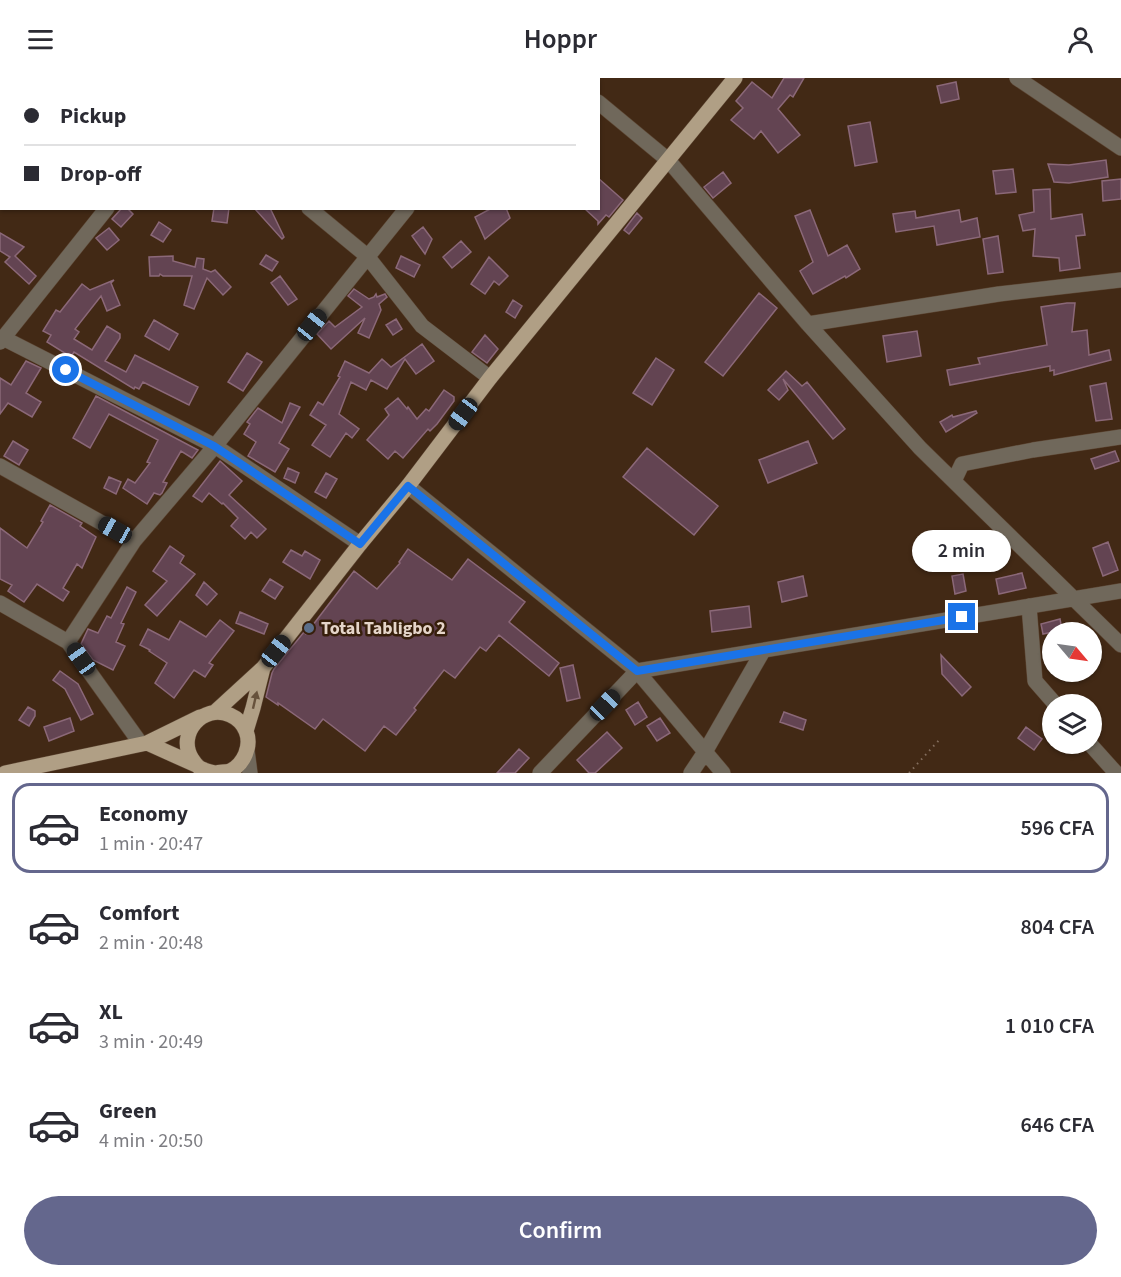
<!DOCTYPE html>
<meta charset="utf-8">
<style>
body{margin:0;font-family:"Source Sans 3",sans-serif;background:#f2f2f3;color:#2b2b33;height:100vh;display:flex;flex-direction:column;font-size:22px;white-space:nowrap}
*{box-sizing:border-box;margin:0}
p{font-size:20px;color:#7c7c81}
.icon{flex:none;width:33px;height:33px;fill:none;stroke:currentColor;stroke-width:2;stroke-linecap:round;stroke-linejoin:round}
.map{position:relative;height:695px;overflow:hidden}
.drawer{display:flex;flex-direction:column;background:#fff;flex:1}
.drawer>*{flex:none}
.guide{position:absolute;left:0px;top:0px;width:600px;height:132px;box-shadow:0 2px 4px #0004;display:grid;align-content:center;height:132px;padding:0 24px;background:#fff}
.needle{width:39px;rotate:119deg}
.tools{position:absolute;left:1042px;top:544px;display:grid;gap:12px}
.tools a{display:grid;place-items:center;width:60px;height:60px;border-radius:50%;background:#fff;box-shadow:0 2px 4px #0004;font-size:30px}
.end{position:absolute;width:27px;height:27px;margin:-14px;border:8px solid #1a73e8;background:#fff;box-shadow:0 0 0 3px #fff}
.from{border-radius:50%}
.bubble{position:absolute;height:42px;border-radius:21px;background:#fff;box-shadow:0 2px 4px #0004;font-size:20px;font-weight:600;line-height:42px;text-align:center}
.car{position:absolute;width:18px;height:36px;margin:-18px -9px;border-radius:8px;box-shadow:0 0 4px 2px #0007;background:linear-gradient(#222 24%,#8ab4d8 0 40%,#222 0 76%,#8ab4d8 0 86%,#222 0)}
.guide b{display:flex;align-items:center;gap:21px;height:57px;font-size:22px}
.guide b+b{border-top:2px solid #e1e1e2}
.guide i{width:15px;height:15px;background:#2b2b33}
ul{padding:10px 0 0;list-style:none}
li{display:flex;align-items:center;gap:18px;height:90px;margin:0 12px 9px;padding:0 12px;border:3px solid transparent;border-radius:18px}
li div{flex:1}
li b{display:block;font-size:22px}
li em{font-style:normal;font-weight:600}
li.selected{border-color:#64678d}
li>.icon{width:54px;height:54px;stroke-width:1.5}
.cta{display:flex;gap:12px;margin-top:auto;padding:12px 24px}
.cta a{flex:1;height:69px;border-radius:36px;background:#64678d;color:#fff;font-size:24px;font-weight:600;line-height:69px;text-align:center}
header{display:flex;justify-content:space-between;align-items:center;height:78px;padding:0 24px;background:#fff;font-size:27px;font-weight:600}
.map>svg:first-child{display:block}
.building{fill:#634452;stroke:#8b6878;stroke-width:1.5}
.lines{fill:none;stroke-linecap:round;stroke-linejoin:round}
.minor-casing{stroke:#5c4532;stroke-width:16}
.major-casing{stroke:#5c4532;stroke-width:16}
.path{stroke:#856f5f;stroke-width:2;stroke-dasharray:1.5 4.5;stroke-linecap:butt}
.minor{stroke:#70685b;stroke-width:15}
.major{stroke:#b09f85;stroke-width:15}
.oneway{fill:#67523c}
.route{stroke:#1a73e8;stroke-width:8}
.service-dot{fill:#5c6f8a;stroke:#371f0b;stroke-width:2}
.labels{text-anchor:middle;stroke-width:5;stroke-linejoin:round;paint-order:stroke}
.poi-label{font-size:18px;font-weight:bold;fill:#e5d5c9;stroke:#371f0b;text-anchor:start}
</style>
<header><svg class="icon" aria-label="menu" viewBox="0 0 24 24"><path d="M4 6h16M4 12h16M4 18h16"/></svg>Hoppr<svg class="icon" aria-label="person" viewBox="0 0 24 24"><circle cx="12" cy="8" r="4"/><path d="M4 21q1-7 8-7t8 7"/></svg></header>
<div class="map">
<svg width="1121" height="695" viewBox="0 0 1121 695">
<rect width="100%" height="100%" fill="#422915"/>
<path class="building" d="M784 0H804L793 19 790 17 778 31 800 57 778 75 761 53 754 61 731 42 743 30 736 23 752 4 772 20Z
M956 4 959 21 941 25 937 8Z
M870 44 877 84 855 88 848 48Z
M1106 82 1108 99 1069 105 1054 104 1048 86 1069 87Z
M1013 91 1016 114 996 116 993 93Z
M723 94 731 105 713 120 704 109Z
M598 100 623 122 609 139 606 137 598 146V143L584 130H598Z
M1121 101V121L1103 123 1102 103Z
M1050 111 1051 141 1082 136 1085 157 1076 158 1080 190 1060 193 1059 180 1033 178 1035 151 1023 153 1019 137 1034 134 1033 112Z
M122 130H127L133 136 121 149 112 141Z
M214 130H229L227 145 212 143Z
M254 130H270L284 159 282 161Z
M492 130H506L510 140 485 161 475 139Z
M810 132 828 178 847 167 860 191 846 200 845 198 813 216 800 193 813 184 795 138Z
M959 132 961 144 977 140 980 159 937 167 934 148 896 154 893 136 915 133 916 140Z
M637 135 642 140 629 156 624 152Z
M159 144 171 152 163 164 151 157Z
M423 149 432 161 425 176 412 158Z
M109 150 119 162 107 172 96 160Z
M0 155 24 169 15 178 36 198 29 206 5 184 10 179 0 173Z
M998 158 1003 194 988 196 983 161Z
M461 163 471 174 452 190 443 179Z
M266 177 278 184 272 193 260 186Z
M173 178V183L195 189 197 180 204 181 203 191 211 194 215 192 231 209 223 217 207 200 194 231 184 227 192 198H163L160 196 159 198H150L149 179Z
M401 178 420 187 414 199 396 190Z
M489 179 508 198 499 207 494 203 485 216 471 206Z
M280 198 297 221 288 227 271 205Z
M114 202 111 205 120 227 107 233 101 218 75 251 79 254 74 261 92 272 107 248 120 256V260L105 283 126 294 135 277 198 309 189 327 143 304 139 311 135 309 134 311 74 274 71 279 47 264 51 257 43 253 56 232 60 234 82 206 90 212Z
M354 211 369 221 374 219 376 216 377 219 385 216 387 219 379 226 381 232 369 260 358 255 365 240 331 271 317 256 329 243 335 249 362 229 348 218Z
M759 215 777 230 723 298 705 284Z
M513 222 522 228 515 240 506 234Z
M1067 225H1075L1072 254 1087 252 1089 277 1109 272 1111 282 1054 297V292L1050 293V288L950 307 947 292 980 286 978 280 1047 267 1041 229Z
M396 241 402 251 393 257 386 247Z
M154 242 178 256 169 272 145 258Z
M917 253 921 278 887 284 883 258Z
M485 257 498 271 487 285 472 274Z
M422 266 434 283 416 296 405 281 387 311 371 302 366 312 351 304 339 336 359 351 352 360 346 355 330 379 312 367 326 347 310 337 318 324 323 327 340 299 338 298 345 283 369 295 382 281 391 289Z
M247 275 262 284 243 313 228 304Z
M656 280 674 292 652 327 633 315Z
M26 283 41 290 26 315 41 324 32 339 8 325 0 336V300L11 307Z
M786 293 802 308 807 304 845 351 833 361 783 301 788 312 779 322 768 312Z
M1106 305 1112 341 1096 343 1090 308Z
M444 312 454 319V323L437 346 430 353 428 351 403 380 395 373 388 381 367 362 389 337 385 331 398 320 407 331 408 329 417 341 426 331 429 333Z
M96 318 198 372 192 380 181 373 163 404 167 405 162 415 160 417 154 415 147 426 123 410 128 401 135 405 150 385 147 384 158 362 109 336 90 370 73 360Z
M290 325 300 329 279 365 289 371 275 394 248 378 256 364 244 356 250 346 247 344 258 330 282 345Z
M976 333 977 335 946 354 940 344 952 337 953 339Z
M13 363 28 372 19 387 4 378Z
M808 363 817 385 768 405 759 382Z
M647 370 718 428 694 457 623 399Z
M1115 373 1119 383 1095 391 1091 381Z
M220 383 242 403 229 417 266 451 257 460 251 454 245 461 231 448 238 440 223 425 222 426 209 415 202 424 193 418Z
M288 390 299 395 295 405 284 400Z
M326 395 337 401 326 420 315 414Z
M109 399 121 404 116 416 104 410Z
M50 427 82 445 80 448 96 459 82 490 77 486 63 510 69 514 63 523 37 506 24 524 8 513 12 507 0 501V450L27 470 43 444 41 443Z
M1108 464 1118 492 1103 498 1093 470Z
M170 468 184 478 180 485 195 496 157 538 145 527 167 503 153 493Z
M408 471 452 502 468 481 525 524 509 544 559 585 549 598 499 557 486 573 480 569 455 600 444 592 414 630 416 632 396 657 384 648 365 673 323 641 315 651 278 625V627L266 619 272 595 274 591 304 554 306 556 354 493 377 511 400 485 399 484Z
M291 472 302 478 305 473 320 482 310 501 283 484Z
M1022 495 1026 510 999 516 996 501Z
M963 496 966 513 955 516 952 498Z
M803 498 807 518 782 524 778 504Z
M270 501 283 509 275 521 262 513Z
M204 504 217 516 207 527 196 517Z
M127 509 136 514 121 545 124 546 116 564 125 568 113 592 93 582 81 566 88 551 98 555 107 538 111 540Z
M749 528 751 549 712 554 710 533Z
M240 534 268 546 264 556 236 545Z
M1060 541 1062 552 1043 556 1041 546Z
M220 542 234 553 209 585 213 587 205 599 194 592 174 620 155 605 167 585 149 573 150 572 140 567 148 551 169 562 180 543 206 559Z
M941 577 971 609 962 618 942 596Z
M573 587 580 620 567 623 560 590Z
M60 593 78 606 93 636 81 642 65 611 53 602Z
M638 624 647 639 635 647 626 632Z
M28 629 35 633V638L29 648 19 642Z
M784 634 806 642 803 652 780 644Z
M70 640 74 653 49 663 44 649Z
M660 640 670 655 657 663 647 648Z
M1026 649 1042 661 1034 672 1018 660Z
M607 654 622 670 595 695H589L577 682Z
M519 671 529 680 515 695H497Z"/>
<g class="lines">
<g class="minor-casing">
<path id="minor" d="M177 0 178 2
M570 0 572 2
M1017 0 1121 70
M212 2 213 0
M514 2 515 0
M598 24 668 82 808 246 920 370 1121 567
M309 130 367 178 422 248 490 300
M808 246 999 216 1121 202
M3 260 215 368 360 466
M0 264 107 130
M0 388 134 463
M954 403 962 386 1033 372 1121 359
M408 408 637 593 1121 513
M0 525 68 564 141 666
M1029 528 1035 603 1056 627
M68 564 134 463 215 368 407 130
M1090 666 1116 695
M247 672 250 695
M540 695 637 593 723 695
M691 695 705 674 763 573"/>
</g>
<g class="major-casing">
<path id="major" d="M215 634 263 590 360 466 408 408 490 300 735 0
M246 653 253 630 263 590
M147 665 196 687
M5 695 147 665 200 639
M215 695C211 694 206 693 202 691 197 689 195 685 192 681 176 656 203 625 230 637 237 640 243 646 246 653 252 668 244 686 230 693 226 694 220 694 216 695"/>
</g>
<path class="path" d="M909 695 940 661"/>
<use href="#minor" class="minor"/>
<use href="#major" class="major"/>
</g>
<defs><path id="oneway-solid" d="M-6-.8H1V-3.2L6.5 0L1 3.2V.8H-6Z" transform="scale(1.5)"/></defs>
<use class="oneway" href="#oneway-solid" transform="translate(255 622) rotate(-77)"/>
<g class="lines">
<path class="route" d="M66 292 214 368 360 466 408 408 637 593 962 539"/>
</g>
<circle class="service-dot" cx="309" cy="550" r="6"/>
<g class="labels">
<g class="poi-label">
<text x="321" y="556">Total Tabligbo 2</text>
</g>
</g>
</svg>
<div class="tools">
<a><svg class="needle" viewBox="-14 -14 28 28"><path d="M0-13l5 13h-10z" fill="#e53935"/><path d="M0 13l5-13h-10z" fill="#7c7c81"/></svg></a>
<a><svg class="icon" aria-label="layers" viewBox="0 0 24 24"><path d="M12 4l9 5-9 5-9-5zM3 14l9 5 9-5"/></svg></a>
</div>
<i class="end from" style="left:66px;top:292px"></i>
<i class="end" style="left:962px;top:539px"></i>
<div class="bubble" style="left:912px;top:452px;width:99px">2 min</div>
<i class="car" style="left:312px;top:247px;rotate:39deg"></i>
<i class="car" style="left:463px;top:336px;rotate:217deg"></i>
<i class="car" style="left:115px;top:452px;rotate:299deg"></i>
<i class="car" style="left:276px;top:573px;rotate:38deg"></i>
<i class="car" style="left:81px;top:581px;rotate:325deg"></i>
<i class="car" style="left:605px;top:627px;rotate:44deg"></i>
<div class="guide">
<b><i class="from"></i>Pickup</b>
<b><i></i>Drop-off</b>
</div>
</div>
<section class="drawer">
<ul>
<li class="selected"><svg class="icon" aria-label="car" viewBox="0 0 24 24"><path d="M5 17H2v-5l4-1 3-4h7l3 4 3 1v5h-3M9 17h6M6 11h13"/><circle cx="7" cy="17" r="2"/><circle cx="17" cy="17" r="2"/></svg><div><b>Economy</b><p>1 min · 20:47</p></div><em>596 CFA</em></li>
<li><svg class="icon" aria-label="car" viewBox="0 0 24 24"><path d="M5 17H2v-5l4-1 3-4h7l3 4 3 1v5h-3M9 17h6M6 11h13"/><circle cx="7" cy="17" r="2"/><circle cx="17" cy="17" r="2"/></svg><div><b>Comfort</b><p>2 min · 20:48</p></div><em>804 CFA</em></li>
<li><svg class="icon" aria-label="car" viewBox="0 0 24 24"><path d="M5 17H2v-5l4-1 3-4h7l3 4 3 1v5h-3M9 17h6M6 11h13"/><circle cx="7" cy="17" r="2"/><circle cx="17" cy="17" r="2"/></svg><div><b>XL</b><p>3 min · 20:49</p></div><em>1 010 CFA</em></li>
<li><svg class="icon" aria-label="car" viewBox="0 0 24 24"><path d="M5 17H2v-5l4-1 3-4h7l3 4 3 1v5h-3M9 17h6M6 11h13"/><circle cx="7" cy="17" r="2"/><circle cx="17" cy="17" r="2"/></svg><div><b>Green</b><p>4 min · 20:50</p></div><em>646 CFA</em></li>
</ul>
<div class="cta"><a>Confirm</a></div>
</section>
